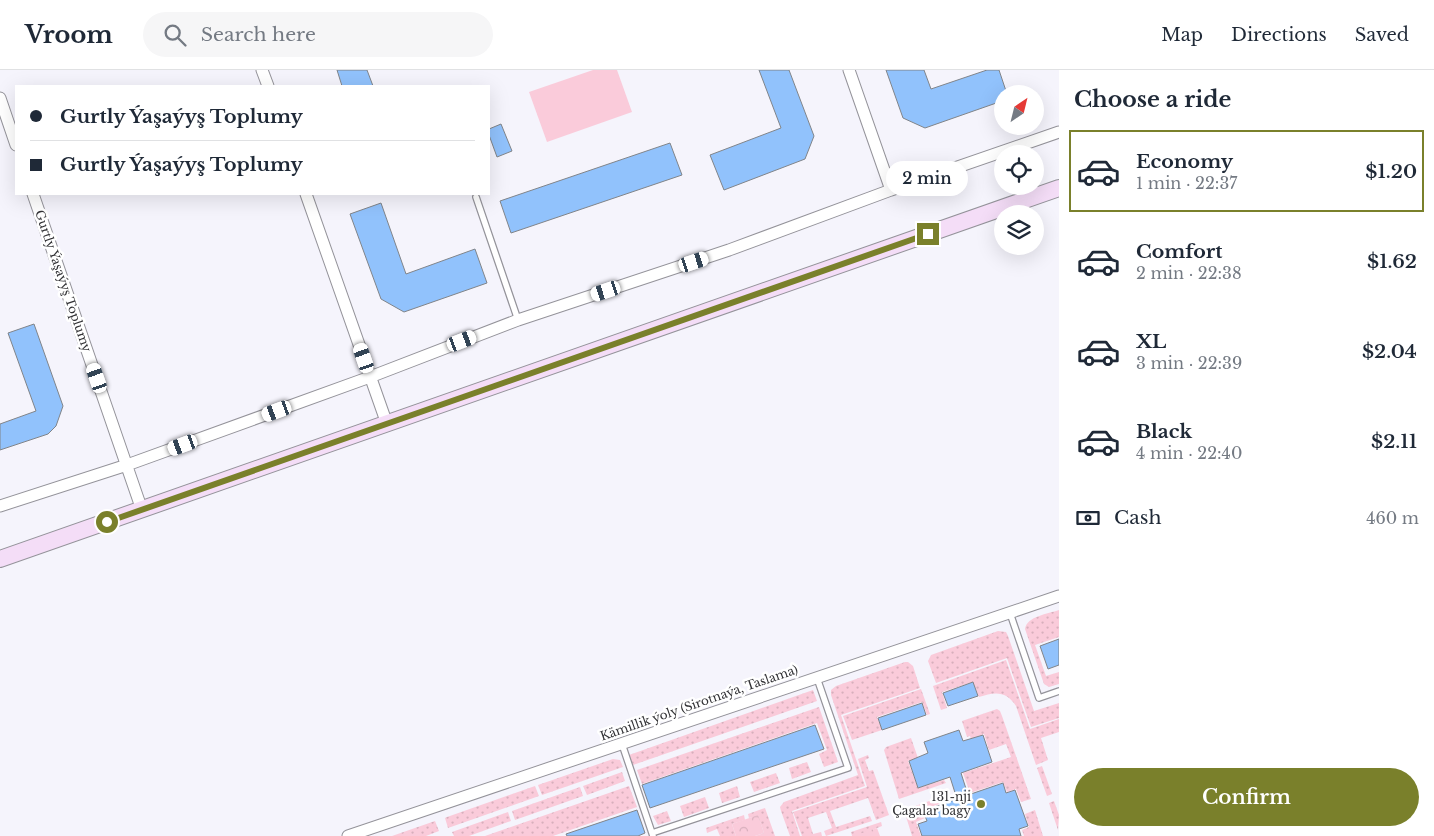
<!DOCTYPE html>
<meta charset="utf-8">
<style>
body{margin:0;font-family:"Libre Baskerville",serif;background:#f6f6f7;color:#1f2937;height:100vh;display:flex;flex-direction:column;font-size:19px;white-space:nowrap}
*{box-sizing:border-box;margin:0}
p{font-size:16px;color:#747a83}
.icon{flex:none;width:28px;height:28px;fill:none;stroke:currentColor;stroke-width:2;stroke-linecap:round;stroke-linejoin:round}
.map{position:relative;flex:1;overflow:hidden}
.panel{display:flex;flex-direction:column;background:#fff;width:375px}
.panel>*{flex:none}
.banner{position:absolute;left:15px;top:15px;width:475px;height:110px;border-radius:0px;box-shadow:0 5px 20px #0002;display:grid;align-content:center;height:110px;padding:0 15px;background:#fff}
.needle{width:32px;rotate:35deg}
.fabs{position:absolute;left:994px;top:15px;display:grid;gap:10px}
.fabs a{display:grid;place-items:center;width:50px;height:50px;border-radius:50%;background:#fff;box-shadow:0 5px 20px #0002;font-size:25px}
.end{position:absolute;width:22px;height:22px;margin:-11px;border:6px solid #7a802b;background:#fff;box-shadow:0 0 0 2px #fff}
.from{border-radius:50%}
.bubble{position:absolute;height:35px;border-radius:18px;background:#fff;box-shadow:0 5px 20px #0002;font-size:16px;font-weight:600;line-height:35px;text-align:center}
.car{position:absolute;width:15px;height:30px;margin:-15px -8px;border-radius:6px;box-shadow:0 0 4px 1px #0007;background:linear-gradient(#fff 24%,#345 0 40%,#fff 0 76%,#345 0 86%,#fff 0)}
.banner b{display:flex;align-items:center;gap:18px;height:48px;font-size:19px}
.banner b+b{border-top:1px solid #e0e1e3}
.banner i{width:12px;height:12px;background:#1f2937}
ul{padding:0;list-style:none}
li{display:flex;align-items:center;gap:15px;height:82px;margin:0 10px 8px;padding:0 5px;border:2px solid transparent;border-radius:0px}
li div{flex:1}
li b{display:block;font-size:19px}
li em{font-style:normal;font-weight:600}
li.current{border-color:#7a802b}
li>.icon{width:45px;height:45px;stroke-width:1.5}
h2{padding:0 15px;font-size:22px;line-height:60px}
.pay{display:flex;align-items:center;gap:12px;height:55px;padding:0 15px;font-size:19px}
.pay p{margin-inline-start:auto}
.action{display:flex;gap:10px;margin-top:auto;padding:10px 15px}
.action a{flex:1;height:58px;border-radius:30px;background:#7a802b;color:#fff;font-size:20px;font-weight:600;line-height:58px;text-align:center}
header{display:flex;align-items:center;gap:30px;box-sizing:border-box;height:70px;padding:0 25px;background:#fff;border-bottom:1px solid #e0e1e3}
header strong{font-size:24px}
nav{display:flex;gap:28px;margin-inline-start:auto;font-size:18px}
.search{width:350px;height:45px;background:#f6f6f7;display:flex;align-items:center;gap:12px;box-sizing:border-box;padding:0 18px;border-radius:28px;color:#747a83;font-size:19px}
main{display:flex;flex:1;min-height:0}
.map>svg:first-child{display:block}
.grass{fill:url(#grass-dots)}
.park{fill:url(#park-crowns)}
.pitch{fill:#facbda}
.building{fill:#91c2fc;stroke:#808489}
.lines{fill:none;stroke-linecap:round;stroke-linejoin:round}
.lane-casing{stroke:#94939a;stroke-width:8}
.street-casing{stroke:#94939a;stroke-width:13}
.secondary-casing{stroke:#94939a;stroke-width:18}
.lane{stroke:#fff;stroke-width:5.5}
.street{stroke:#fff;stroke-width:11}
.secondary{stroke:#f4ddf7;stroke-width:16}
.route{stroke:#7a802b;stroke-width:6}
.poi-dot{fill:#7a802b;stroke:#fff;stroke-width:2}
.labels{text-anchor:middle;stroke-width:5;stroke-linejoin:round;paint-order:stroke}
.street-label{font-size:12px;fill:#323235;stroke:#fff}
.poi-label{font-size:12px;fill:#323235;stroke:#fff;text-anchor:end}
</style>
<header>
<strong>Vroom</strong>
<div class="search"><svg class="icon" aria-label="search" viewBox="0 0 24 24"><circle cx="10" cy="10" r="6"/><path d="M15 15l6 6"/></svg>Search here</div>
<nav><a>Map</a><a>Directions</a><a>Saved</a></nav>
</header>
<main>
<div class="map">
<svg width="1059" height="766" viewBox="0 0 1059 766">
<defs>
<pattern id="grass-dots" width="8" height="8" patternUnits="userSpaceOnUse" patternTransform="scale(1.25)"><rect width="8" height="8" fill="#facbda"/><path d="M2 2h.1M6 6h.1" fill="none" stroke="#d7afbc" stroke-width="1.8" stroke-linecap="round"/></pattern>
<pattern id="park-crowns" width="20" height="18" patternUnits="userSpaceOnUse" patternTransform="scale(1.25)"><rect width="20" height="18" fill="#facbda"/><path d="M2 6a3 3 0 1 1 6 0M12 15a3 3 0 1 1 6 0" fill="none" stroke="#d7afbc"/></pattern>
</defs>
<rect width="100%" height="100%" fill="#f5f4fc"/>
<path class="grass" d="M1059 540V567L1035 575 1046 606 1059 602V614L1049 617 1044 614 1025 559C1027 546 1048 544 1059 540Z
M998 561 1006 562 1008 566 1034 641 1059 633V648L1031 657 1007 588 936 613 928 591 931 585Z
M1006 590 1030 659 1059 649V662L1041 668 1048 690 1036 695 1016 636C1006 620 994 622 979 627L973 612 942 622 947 638 941 640 933 616Z
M905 592H908L913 596 920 618 841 645 865 716 792 741 800 766H790L781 741 780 737 784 732 858 705 831 625V620L836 616Z
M921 619 930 644 927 645 922 632 877 647 882 660 852 670 843 646Z
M813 620 817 631 633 695 629 685Z
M819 637 838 692 824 697 819 684 827 680 817 653 642 714 637 700Z
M997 639 1000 641 1002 646 1031 729 1021 732 1016 719 1007 722 1003 712 970 723 963 703 1011 687 1006 674 989 680 984 664 971 669 970 666 967 667 962 651Z
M911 668 918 688 908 691 918 718 944 710 946 713 899 729 884 680 886 677Z
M868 685 869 688 865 690 869 701 873 700 889 745 876 750 868 728 830 741 836 757 870 746 872 751 826 766 824 761 832 758 826 742 808 748 813 764 821 762 822 766H802L793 742 867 717 858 689Z
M613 689 620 690 623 697 542 725 538 715Z
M807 692 811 702 792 709 789 698Z
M1042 696 1052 724 1047 726 1037 698Z
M622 702 625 711 587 725 583 716Z
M776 703 780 713 754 722 750 712Z
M535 716 539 726 448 758 445 748 447 747Z
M629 716 637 737 553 766H485Z
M737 716 740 727 722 733 719 723Z
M580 717 583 726 515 750 512 741Z
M949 724 951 730 922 740 925 748 916 752 921 766H912L904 740Z
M705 727 709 738 684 747 680 736Z
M1054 731 1059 745 1058 760 1049 733Z
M765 738 775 766H755L764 763 758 746 749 748 748 744Z
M1035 740 1043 766H1024L1022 760 1029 757 1025 744Z
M667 741 671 751 658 755 653 746Z
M508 742 511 751 469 766H454L452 762Z
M744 745 745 750 732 754 736 766H720L717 759 707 763 706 758Z
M435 751 439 761 426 766H392Z
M881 752 882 756 857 766H852L851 762Z"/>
<path class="park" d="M758 745 764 763 755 766H736L732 754Z
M877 758 880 766H857L856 765Z"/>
<path class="pitch" d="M593 0H617L632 42 547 72 529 22Z"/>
<path class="building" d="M337 0H367L373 16H342Z
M759 0H789L814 66 805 89 724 120 710 85 781 58Z
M886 0H924L931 19 987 0H999L1007 24H1002V31L925 58 903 48Z
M501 54 512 81 497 87 489 65V59Z
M670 73 682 105 511 163 500 131Z
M381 133 406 204 475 179 487 213 404 242 381 229 350 144Z
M34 254 63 336 56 356 48 364 0 380V354L36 341 8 263Z
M1059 569V595L1048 599 1040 576Z
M973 612 978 626 948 636 943 623Z
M922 633 926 645 882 660 878 648Z
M815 655 824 679 650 738 642 715Z
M959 660 963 671 983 665 992 692 961 703 968 725 1003 713 1006 723 1015 720 1028 756 1019 759 1021 766H922L918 754 927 751 923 741 957 729 950 707 918 718 909 691 928 683 924 672Z
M637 740 645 763 638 766H567L566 764Z"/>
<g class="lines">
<g class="lane-casing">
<path id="lane" d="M476 127 518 250
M1010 543 1039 628 1059 621
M622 674 653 766
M652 763 848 698 817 608"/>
</g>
<g class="street-casing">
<path id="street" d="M262 0 268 16
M849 0 891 120
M0 28 16 75
M33 124 142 440
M306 124 387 354
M0 436 127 395 370 307 518 250 729 180 891 120 1059 62
M348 766 1059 526"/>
</g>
<g class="secondary-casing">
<path id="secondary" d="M0 489 1059 118"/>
</g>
<use href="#lane" class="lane"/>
<use href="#street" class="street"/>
<use href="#secondary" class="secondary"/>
</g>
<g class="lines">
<path class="route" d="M107 452 928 164"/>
</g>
<circle class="poi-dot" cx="981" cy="734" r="5"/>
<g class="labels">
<g class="street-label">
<text transform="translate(63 211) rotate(71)" y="4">Gurtly Ýaşaýyş Toplumy</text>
<text transform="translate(699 633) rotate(-19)" y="4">Kämillik ýoly (Sirotnaýa, Taslama)</text>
</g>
<g class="poi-label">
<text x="971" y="731">131-nji<tspan x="971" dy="14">Çagalar bagy</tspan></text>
</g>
</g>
</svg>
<div class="fabs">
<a><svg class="needle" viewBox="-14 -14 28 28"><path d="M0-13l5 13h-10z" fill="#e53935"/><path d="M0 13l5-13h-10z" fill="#747a83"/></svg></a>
<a><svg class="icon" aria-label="locate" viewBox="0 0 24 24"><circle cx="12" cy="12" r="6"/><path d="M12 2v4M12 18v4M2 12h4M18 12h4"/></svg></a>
<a><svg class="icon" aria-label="layers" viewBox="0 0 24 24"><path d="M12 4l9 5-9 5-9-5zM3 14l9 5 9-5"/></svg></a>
</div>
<i class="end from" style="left:107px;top:452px"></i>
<i class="end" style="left:928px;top:164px"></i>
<div class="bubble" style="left:886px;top:91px;width:82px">2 min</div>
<i class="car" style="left:694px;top:192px;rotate:72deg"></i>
<i class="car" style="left:606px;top:221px;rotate:252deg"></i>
<i class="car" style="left:462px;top:271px;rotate:69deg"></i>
<i class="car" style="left:364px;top:288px;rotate:341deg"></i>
<i class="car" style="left:97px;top:308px;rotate:341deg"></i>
<i class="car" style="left:277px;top:341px;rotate:250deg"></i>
<i class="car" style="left:183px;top:375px;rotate:250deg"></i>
<div class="banner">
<b><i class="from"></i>Gurtly Ýaşaýyş Toplumy</b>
<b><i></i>Gurtly Ýaşaýyş Toplumy</b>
</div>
</div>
<section class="panel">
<h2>Choose a ride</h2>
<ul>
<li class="current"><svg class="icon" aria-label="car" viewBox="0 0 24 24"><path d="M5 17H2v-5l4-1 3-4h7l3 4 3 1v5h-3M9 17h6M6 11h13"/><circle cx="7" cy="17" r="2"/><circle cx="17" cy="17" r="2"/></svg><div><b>Economy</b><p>1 min · 22:37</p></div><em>$1.20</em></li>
<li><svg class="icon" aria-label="car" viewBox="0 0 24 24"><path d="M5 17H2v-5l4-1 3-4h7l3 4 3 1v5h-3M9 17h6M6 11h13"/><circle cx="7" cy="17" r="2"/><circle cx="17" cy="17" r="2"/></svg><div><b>Comfort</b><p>2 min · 22:38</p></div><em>$1.62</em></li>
<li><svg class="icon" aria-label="car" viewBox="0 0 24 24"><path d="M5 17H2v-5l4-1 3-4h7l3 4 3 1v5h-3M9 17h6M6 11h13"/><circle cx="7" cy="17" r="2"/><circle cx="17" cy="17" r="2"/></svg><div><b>XL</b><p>3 min · 22:39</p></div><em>$2.04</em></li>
<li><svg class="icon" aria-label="car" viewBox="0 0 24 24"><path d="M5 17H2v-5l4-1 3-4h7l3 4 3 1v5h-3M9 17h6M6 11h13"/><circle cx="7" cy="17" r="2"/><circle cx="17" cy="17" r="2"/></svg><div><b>Black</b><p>4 min · 22:40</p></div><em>$2.11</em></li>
</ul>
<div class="pay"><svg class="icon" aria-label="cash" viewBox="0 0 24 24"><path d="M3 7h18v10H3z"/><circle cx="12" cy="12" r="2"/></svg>Cash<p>460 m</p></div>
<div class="action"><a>Confirm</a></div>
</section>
</main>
